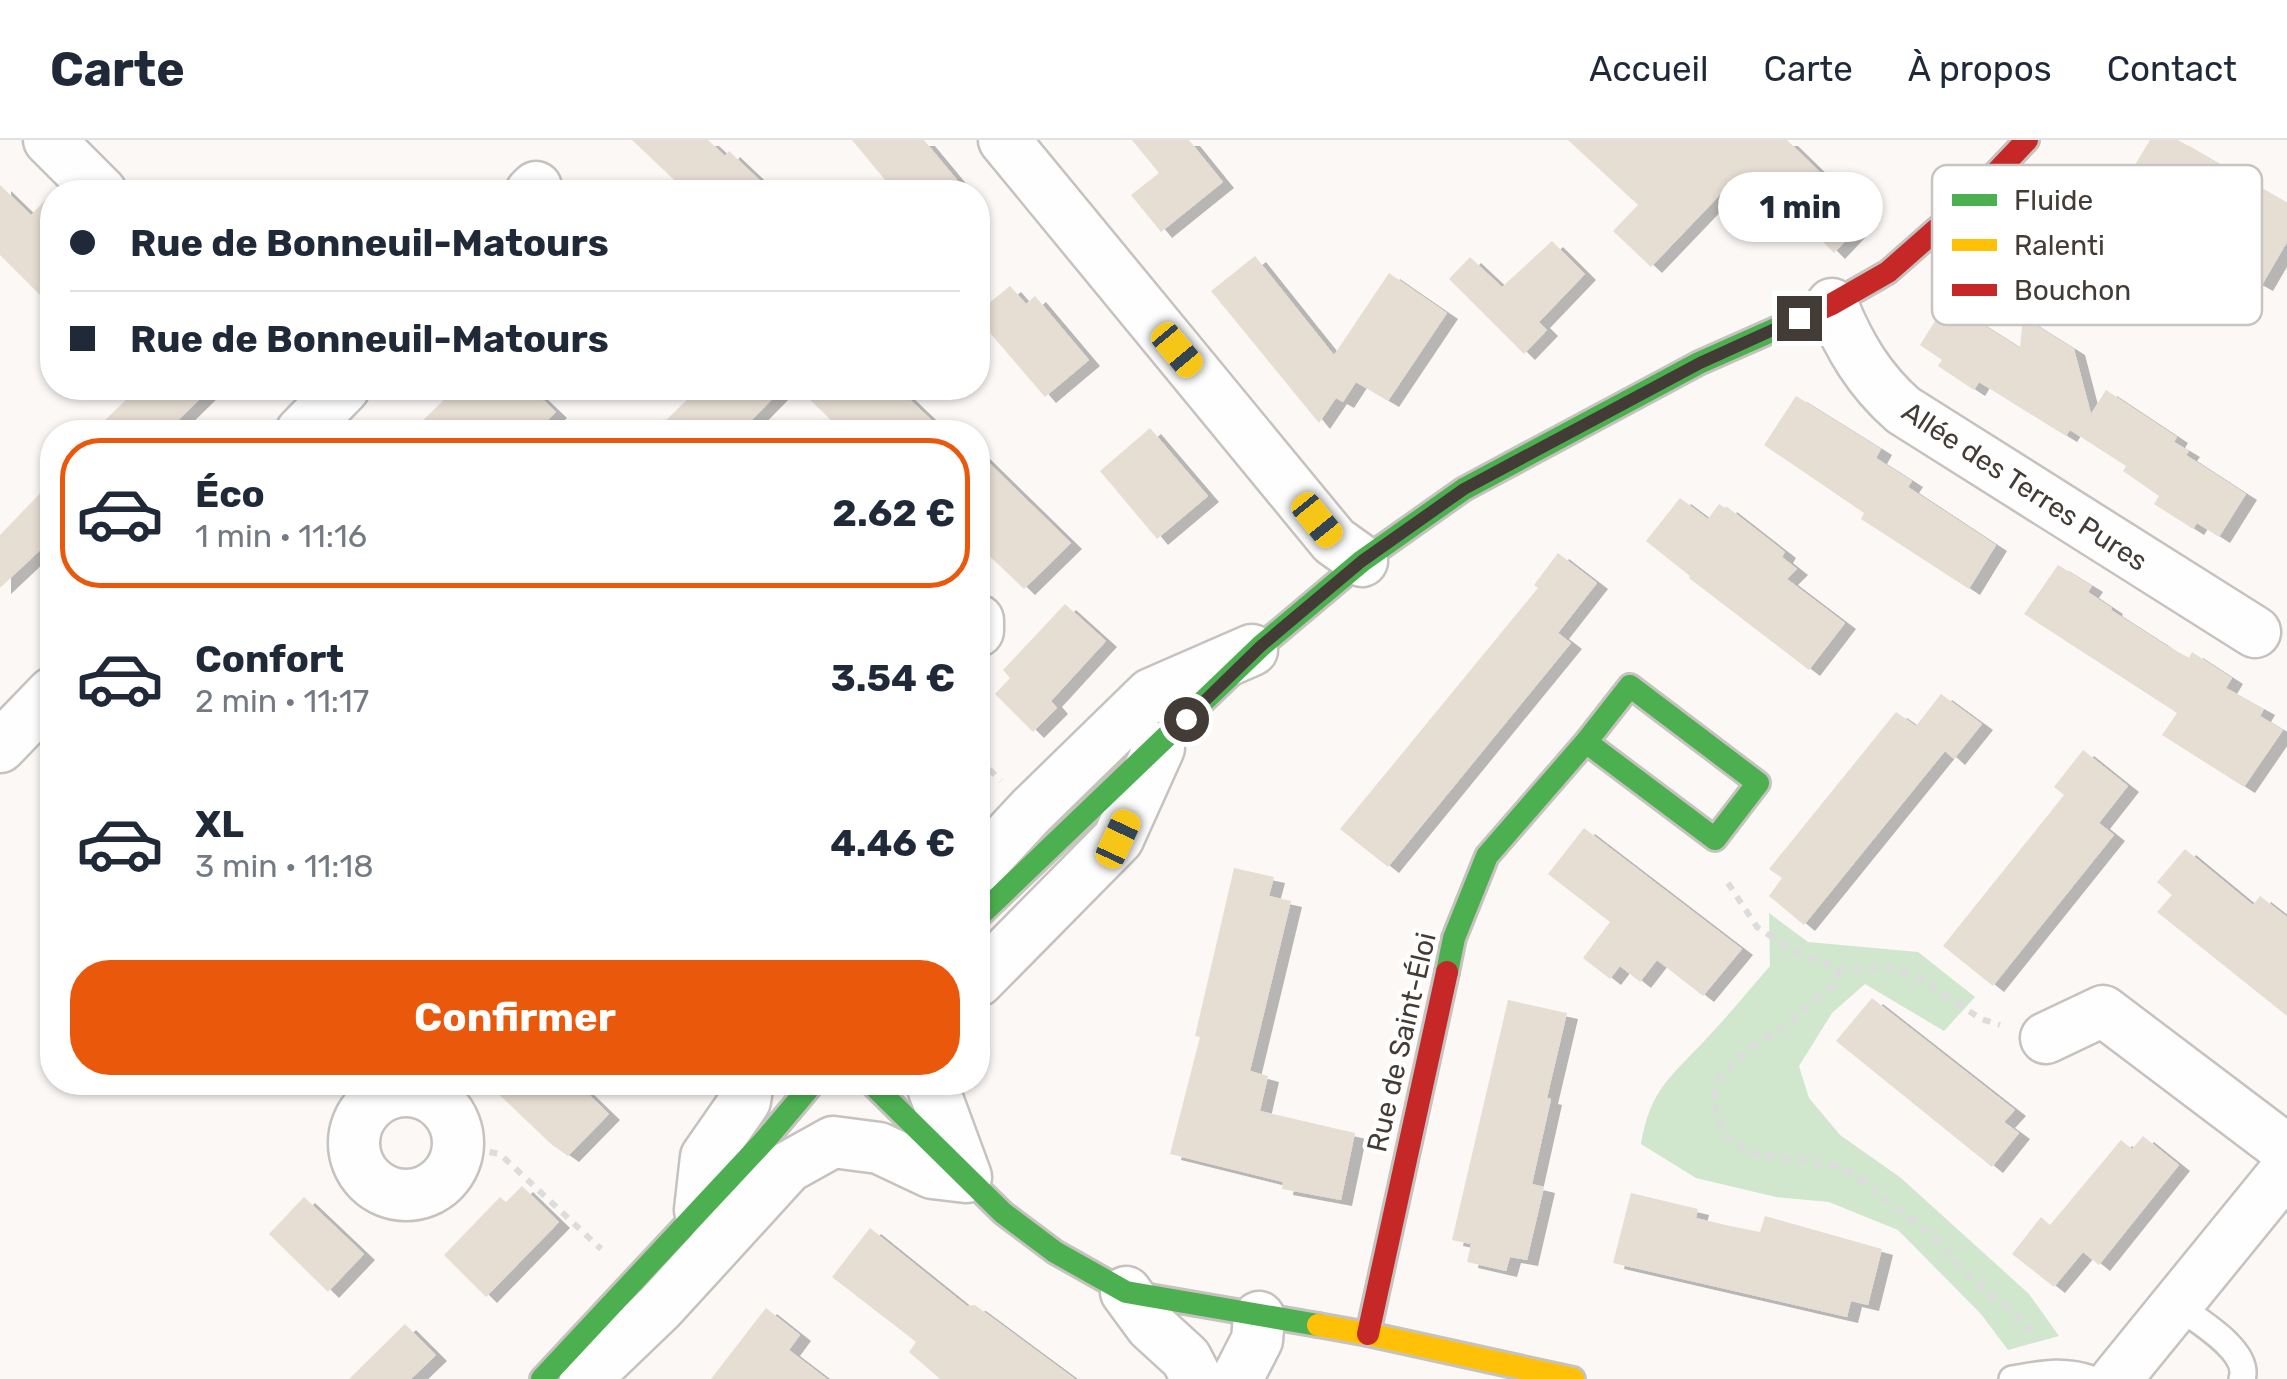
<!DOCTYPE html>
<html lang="fr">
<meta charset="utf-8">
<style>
body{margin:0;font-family:Rubik,sans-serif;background:#f6f6f7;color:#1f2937;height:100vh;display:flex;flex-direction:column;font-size:38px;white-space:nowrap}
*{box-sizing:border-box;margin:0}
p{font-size:32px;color:#747a83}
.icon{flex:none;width:55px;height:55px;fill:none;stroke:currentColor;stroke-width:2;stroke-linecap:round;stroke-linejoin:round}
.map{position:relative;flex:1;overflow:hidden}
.panel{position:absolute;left:40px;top:280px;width:950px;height:675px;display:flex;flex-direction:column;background:#fff;border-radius:40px;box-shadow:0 2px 8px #0004}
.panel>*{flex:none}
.hud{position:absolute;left:40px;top:40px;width:950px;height:220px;border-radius:40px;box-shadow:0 2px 8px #0004;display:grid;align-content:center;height:220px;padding:0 30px;background:#fff}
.end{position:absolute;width:45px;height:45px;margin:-22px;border:12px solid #433b35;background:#fff;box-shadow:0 0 0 5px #fff}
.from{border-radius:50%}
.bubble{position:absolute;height:70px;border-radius:35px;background:#fff;box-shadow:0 2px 8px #0004;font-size:32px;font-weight:700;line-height:70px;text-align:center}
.car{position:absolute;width:30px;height:60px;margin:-30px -15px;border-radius:12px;box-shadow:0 0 8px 2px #0007;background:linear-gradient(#f5c518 24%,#345 0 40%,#f5c518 0 76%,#345 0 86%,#f5c518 0)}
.hud b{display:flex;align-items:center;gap:35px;height:95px;font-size:38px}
.hud b+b{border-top:2px solid #e0e1e3}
.hud i{width:25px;height:25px;background:#1f2937}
ul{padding:18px 0 0;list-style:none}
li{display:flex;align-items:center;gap:30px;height:150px;margin:0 20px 15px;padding:0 10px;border:5px solid transparent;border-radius:40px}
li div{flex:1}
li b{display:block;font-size:38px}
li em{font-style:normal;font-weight:700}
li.active{border-color:#ea580c}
li>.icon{width:90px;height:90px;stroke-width:1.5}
.primary-button{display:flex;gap:20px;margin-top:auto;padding:20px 30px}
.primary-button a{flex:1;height:115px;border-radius:40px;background:#ea580c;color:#fff;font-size:40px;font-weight:700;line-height:115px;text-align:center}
header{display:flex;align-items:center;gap:60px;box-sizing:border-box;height:140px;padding:0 50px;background:#fff;border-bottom:2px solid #e0e1e3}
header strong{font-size:48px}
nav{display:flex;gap:55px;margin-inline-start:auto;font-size:35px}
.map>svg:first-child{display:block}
.green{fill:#d0e6cd}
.building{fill:#e6ded3;filter:url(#shadow)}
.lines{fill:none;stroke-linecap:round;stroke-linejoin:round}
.lane-casing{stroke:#c6c2be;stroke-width:30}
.street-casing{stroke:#c6c2be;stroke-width:55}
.fast-casing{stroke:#c6c2be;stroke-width:28}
.slow-casing{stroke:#c6c2be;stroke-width:28}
.jam-casing{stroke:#c6c2be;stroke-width:28}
.path{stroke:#dddcdc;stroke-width:6;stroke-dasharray:8 8;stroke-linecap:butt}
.lane{stroke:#fefefe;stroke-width:25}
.street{stroke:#fefefe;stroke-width:50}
.fast{stroke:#4caf50;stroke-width:22}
.slow{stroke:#ffc107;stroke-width:22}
.jam{stroke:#c62828;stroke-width:22}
.route{stroke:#433b35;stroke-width:12}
.labels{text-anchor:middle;stroke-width:9;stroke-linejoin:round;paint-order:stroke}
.street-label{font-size:28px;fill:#433b35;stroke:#fff}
.key{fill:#fff;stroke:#c7c4c2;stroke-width:2.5}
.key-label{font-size:28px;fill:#433b35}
</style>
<header>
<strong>Carte</strong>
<nav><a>Accueil</a><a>Carte</a><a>À propos</a><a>Contact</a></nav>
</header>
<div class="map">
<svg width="2287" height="1239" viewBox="0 0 2287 1239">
<defs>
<filter id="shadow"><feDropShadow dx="11" dy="6" stdDeviation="0" flood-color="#0004"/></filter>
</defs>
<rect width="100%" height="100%" fill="#fbf8f6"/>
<path class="green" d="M1769 773 1808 802 1918 812 1975 857 1944 891 1865 844 1832 873 1799 926 1809 958 1840 995 1901 1038 2029 1154 2059 1196 2008 1210 1981 1174 1898 1090 1829 1062 1776 1057 1696 1038 1641 1004C1650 949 1671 937 1707 898 1729 875 1749 850 1770 826Z"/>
<path class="building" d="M632 0H708L725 16 729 11 772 52H687Z
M852 0H924L967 52H895Z
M1132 0H1189L1223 42 1161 92 1131 55 1159 33Z
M1568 0H1787L1867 78 1834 113 1802 81 1795 88 1738 36 1651 127 1613 91 1638 65Z
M2150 0H2178L2287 63V102L2262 145 2159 88 2129 95 2116 86 2110 66Z
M0 45 31 75 52 53V167L0 115Z
M1552 101 1585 134 1539 182 1547 190 1524 214 1449 139 1470 117 1502 147Z
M1255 116 1334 215 1389 133 1447 173 1388 261 1356 242 1343 262 1336 258 1319 283 1211 151Z
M1010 146 1026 164 1035 156 1089 220 1045 257 978 179V172Z
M1947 162 2020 208 2023 177 2074 209 2091 274 2106 250 2177 297 2174 302 2189 311 2186 315 2246 354 2219 397 2197 383 2193 389 2154 364 2159 356 2123 331 2126 326 2070 290 2066 296 1979 242 1974 250 1938 226 1942 220 1920 205Z
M138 248H211L166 292H93Z
M456 248H531L556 272 535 292H411Z
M699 248H783L740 292H654Z
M798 248H898L944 292H843Z
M1796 256 1881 309 1876 318 1912 341 1908 347 1996 405 1969 449 1861 379 1864 373 1764 305Z
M1150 288 1208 356 1157 399 1100 331Z
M978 312 1071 403 1024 449 978 405Z
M52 341V399L0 448V395Z
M1680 358 1708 379 1719 364 1725 368 1726 366 1785 412 1782 417 1797 429 1787 439 1845 483 1809 530 1689 438 1690 436 1646 401Z
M1558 413 1597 443 1558 493 1571 503 1388 727 1340 689 1538 448 1534 445Z
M2058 425 2092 446 2088 452 2112 468 2111 470 2167 506 2189 518 2192 512 2232 538 2226 548 2264 569 2260 576 2283 590 2244 647 2162 595 2177 573 2024 474Z
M1065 464 1106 501 1051 561 1057 568 1033 592 995 554 1010 538 1003 530Z
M1941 554 1982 584 1954 619 1945 611 1804 785 1769 756 1782 738 1769 729 1896 572 1916 586Z
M2083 610 2128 646 2099 683 2114 695 1993 846 1943 806 2064 655 2054 647Z
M1584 688 1742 809 1703 856 1657 820 1640 842 1620 826 1610 839 1583 818 1610 782 1548 734Z
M2185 709 2253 765 2260 756 2287 777V876L2157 772 2172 755 2157 742Z
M1234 728 1274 737 1269 756 1291 761 1250 931 1268 936 1260 971 1355 993 1341 1060 1282 1049 1283 1042 1170 1014 1200 897 1195 896Z
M1872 858 2015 970 2004 982 2019 993 1992 1027 1836 901Z
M1508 860 1567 873 1547 958 1551 959 1532 1044 1544 1047 1527 1120 1510 1117 1506 1131 1467 1122 1471 1104 1452 1100Z
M486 942H576L609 974 568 1016 551 1004Z
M2143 996 2179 1025 2099 1125 2083 1112 2054 1147 2012 1114 2041 1077 2050 1085 2121 1000 2132 1009Z
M522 1046 559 1082 486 1157 444 1115 500 1057 506 1062Z
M1631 1053 1698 1069 1696 1078 1730 1086 1760 1092 1765 1076 1882 1109 1868 1165 1851 1161 1847 1177 1613 1123Z
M304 1057 364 1114 328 1152 269 1094Z
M870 1088 967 1166 975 1165 1075 1239H940L909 1212 916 1202 832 1137Z
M766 1168 800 1195 789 1210 827 1239H711Z
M405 1184 436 1215 411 1239H349Z"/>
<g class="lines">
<g class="lane-casing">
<path id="lane" d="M2176 1165C2197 1180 2251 1211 2242 1239
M2012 1239C2042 1234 2063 1229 2092 1239"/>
</g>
<g class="street-casing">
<path id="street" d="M49 0 101 52
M1004 0 1334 401 1362 421
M531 52 536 47
M1832 164C1849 206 1869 240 1903 270L2255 492
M301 292 344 248
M978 480V491
M0 607 52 553
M978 728 1032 670 1151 554 1252 510
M978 841 1118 699 1159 608
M2046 898 2103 871 2287 1010
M354 1003a52 52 0 1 1 104 0a52 52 0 1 1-104 0Z
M700 1070 706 1017 745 961 748 942
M1126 1152 1151 1186 1186 1218 1197 1239
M585 1239 660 1167 788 1027 833 1002 879 1008 932 1033 966 1037 931 942
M1237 1239 1257 1200 1259 1177
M2116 1239 2287 1029"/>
</g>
<g class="fast-casing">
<path id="fast" d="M978 777 1261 506 1362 421 1464 349 1699 223 1796 180
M1447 832 1454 798 1487 716 1586 602 1630 546 1758 643 1715 699 1586 602
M870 942 1003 1073 1055 1112 1126 1152 1318 1185
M542 1239 766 999 814 942"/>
</g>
<g class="slow-casing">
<path id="slow" d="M1318 1185 1368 1194 1573 1239"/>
</g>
<g class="jam-casing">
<path id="jam" d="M1796 180 1832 164 1888 132 1972 58 2027 0
M1368 1194 1447 832"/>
</g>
<path class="path" d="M978 618 1001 641
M1728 743 1757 787 1784 805 1838 830 1895 828 1918 837 1981 879 2000 885
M1838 830 1835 843 1786 885 1747 910 1720 936 1713 958 1723 994 1747 1012 1845 1028 1932 1096 1970 1137 2024 1182 2037 1199
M458 1006 500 1014 601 1109"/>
<use href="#lane" class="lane"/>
<use href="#street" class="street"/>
<use href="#fast" class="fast"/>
<use href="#slow" class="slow"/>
<use href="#jam" class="jam"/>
</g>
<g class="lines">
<path class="route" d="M1186 579 1261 506 1362 421 1464 349 1700 223 1799 178"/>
</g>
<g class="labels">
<g class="street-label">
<text transform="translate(2025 346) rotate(33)" y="10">Allée des Terres Pures</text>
<text transform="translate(1401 902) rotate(-77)" y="10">Rue de Saint-Éloi</text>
</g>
</g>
<rect x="1932" y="25" width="330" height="160" rx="15" class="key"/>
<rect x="1952" y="54" width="45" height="12" fill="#4caf50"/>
<rect x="1952" y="99" width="45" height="12" fill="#ffc107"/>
<rect x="1952" y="144" width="45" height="12" fill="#c62828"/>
<g class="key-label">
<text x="2014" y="70">Fluide</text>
<text x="2014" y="115">Ralenti</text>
<text x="2014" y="160">Bouchon</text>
</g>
</svg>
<i class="end from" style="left:1186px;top:579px"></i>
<i class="end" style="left:1799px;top:178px"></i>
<div class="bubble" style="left:1718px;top:32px;width:165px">1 min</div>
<i class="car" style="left:1177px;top:210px;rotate:140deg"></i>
<i class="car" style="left:1317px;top:380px;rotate:141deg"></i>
<i class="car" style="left:1118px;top:699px;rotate:25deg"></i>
<div class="hud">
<b><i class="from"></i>Rue de Bonneuil-Matours</b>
<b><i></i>Rue de Bonneuil-Matours</b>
</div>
<section class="panel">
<ul>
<li class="active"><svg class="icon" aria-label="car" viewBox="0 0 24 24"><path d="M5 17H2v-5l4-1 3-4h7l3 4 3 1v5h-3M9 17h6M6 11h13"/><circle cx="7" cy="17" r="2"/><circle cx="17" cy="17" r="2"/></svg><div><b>Éco</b><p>1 min · 11:16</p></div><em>2.62 €</em></li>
<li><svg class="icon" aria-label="car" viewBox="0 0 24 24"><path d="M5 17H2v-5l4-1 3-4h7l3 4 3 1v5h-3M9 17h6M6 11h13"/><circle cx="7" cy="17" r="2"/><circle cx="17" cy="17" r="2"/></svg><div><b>Confort</b><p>2 min · 11:17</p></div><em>3.54 €</em></li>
<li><svg class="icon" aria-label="car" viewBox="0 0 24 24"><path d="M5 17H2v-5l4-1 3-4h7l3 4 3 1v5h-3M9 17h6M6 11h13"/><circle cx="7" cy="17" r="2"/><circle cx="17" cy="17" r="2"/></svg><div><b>XL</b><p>3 min · 11:18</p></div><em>4.46 €</em></li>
</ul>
<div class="primary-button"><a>Confirmer</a></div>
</section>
</div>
